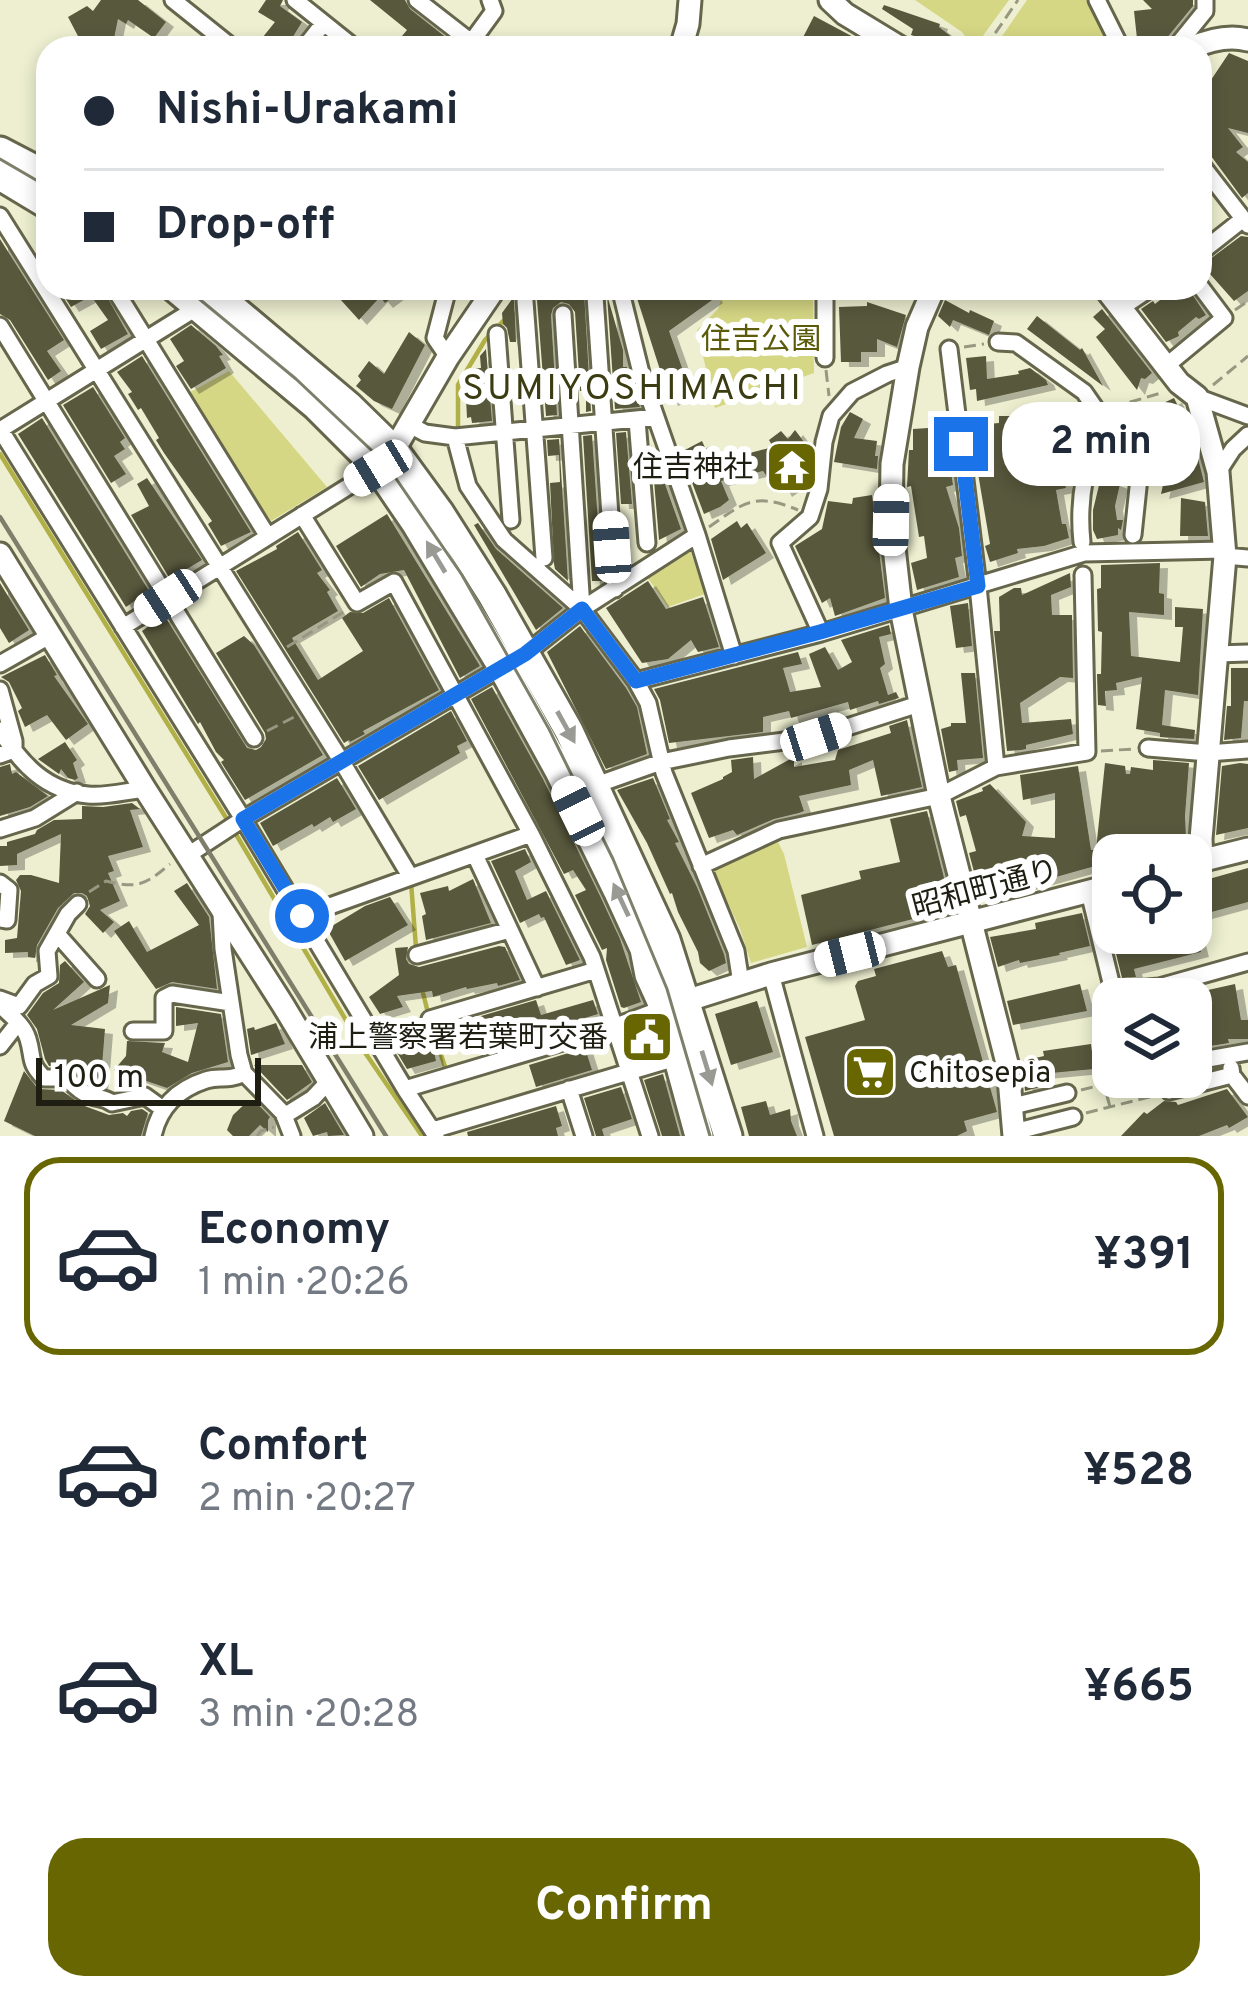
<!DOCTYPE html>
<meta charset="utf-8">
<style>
body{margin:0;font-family:Overpass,"Noto Sans JP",sans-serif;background:#f6f6f7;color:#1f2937;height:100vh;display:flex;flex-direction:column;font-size:45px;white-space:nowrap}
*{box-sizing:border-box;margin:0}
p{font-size:39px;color:#747a83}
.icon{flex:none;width:66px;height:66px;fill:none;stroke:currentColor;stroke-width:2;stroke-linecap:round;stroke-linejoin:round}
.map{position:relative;height:1136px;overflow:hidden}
.details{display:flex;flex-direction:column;background:#fff;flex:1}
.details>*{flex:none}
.banner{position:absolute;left:36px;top:36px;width:1176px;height:264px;border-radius:36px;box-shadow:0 6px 18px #0003;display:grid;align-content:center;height:264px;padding:0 48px;background:#fff}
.tools{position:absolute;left:1092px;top:834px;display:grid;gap:24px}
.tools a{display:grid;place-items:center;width:120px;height:120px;border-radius:24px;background:#fff;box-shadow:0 6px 18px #0003;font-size:60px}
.scale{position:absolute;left:36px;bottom:30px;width:225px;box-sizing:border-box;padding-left:12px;border:6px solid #1e1e13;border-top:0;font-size:33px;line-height:42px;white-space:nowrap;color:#1e1e13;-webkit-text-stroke:9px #fff;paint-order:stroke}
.end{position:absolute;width:54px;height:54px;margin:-27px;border:15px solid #1a73e8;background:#fff;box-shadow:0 0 0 6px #fff}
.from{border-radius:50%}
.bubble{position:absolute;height:84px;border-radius:36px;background:#fff;box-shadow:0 6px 18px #0003;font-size:39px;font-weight:700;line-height:84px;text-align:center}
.car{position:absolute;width:36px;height:72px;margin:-36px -18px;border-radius:15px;box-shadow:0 0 9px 3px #0007;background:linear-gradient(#fff 24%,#345 0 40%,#fff 0 76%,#345 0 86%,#fff 0)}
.banner b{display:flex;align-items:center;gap:42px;height:114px;font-size:45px}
.banner b+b{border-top:3px solid #e0e1e3}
.banner i{width:30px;height:30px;background:#1f2937}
ul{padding:21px 0 0;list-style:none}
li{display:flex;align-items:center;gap:36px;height:198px;margin:0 24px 18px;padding:0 24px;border:6px solid transparent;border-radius:36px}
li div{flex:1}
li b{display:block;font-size:45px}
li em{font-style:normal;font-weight:700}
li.active{border-color:#676600}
li>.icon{width:108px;height:108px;stroke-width:1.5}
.button{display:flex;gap:24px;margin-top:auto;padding:24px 48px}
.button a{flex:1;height:138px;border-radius:36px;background:#676600;color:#fff;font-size:48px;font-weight:700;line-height:138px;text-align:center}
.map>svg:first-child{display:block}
.green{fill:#d6d784}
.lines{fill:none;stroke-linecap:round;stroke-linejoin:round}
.stream{stroke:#b0b046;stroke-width:4.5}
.building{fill:#58583e;filter:url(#shadow)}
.street-casing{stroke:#66664c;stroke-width:21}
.secondary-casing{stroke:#66664c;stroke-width:27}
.highway-casing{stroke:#66664c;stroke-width:33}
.path{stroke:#979881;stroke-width:3;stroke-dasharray:12 6;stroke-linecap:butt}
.street{stroke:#fff;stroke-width:15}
.secondary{stroke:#fff;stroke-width:21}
.highway{stroke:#fff;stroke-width:27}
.tram{stroke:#7e7f6a;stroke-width:3}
.rail{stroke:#7e7f6a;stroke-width:4.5}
.oneway{fill:#9a9a95}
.route{stroke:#1a73e8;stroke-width:15}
.labels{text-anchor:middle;stroke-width:12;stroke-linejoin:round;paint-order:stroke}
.park-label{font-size:30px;fill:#5b5b0a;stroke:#fff}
.poi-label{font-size:30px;fill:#1e1e13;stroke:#fff;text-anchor:end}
.street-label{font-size:30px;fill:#1e1e13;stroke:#fff}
.quarter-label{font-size:36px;letter-spacing:3px;fill:#3c3c13;stroke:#fff}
</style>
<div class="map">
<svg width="1248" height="1136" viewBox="0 0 1248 1136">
<defs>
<filter id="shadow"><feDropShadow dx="8" dy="5" stdDeviation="0" flood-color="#0004"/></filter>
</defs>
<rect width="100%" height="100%" fill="#edefd0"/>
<path class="green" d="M915 0H1009L974 48 962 32Z
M1027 0H1086L1113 48H994Z
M725 288H813L814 373 715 408 697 330 718 309Z
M229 371 327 487 271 521 185 395Z
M690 550 705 594 668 607 647 577Z
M777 840 784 854 807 947 751 963 740 929 712 869Z"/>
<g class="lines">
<path class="stream" d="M458 429V385L485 340 506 318
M0 454 228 821
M234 831 366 1054 422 1136
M411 882 416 948
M422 989 428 1013
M431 1024 446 1070"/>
</g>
<path class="building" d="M101 0H138L166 22 154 38 128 20 126 24 118 19 112 48H77L79 38 68 17 87 6 93 11Z
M266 0H283L280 6 302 22 286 48H254L275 22 258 12Z
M370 0H405L410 9 453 43 450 48H392L407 30Z
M1143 0H1193V6L1166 39 1163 48H1138L1134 11 1152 9Z
M884 5 940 24 939 27 966 48H934L938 44 911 35 913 29 882 9Z
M814 16 859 40 855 48H807L799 45Z
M1229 53 1248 61V133L1228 128 1243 147 1236 152 1248 162V193L1242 198 1200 141V132L1212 123 1209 83Z
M1241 236 1248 237V291L1234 301 1202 265Z
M0 239 64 340 47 351 61 371 48 380 10 320 0 314Z
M59 288H102L128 334 101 349 90 331 108 320 91 296 71 307Z
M330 288H405L385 303 380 297 359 320Z
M520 288H559V293L584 292 591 411 586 412V391H580L575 312 569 304 561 302 553 308 551 315 557 415 546 416 537 300 534 293 523 289 514 297 516 342H510L507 328 503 324 502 313Z
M647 288H677L683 298 709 288 715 298 669 331 691 393 670 401 636 295Z
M1175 288H1188L1206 315 1199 319 1196 317 1178 332 1179 336 1166 342 1141 309 1153 301 1155 304Z
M607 295 623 350V367H627V392L634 391 640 407 615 409Z
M945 300 969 313 970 310 994 321 989 335 953 320 950 327 938 316Z
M867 302 906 315 897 347 877 339V352H861V362H841L839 307 867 306Z
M1102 309 1152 373 1145 379 1141 378 1137 390 1096 337 1105 329 1093 317Z
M1037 316 1080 350 1082 348 1103 386 1027 329Z
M191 325 216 346 223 355 219 356 226 368 191 389 176 366 184 361 170 339Z
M409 332 425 345 392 409 374 401 356 386 361 380 358 376 369 361 384 374Z
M486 349 492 421 472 423 471 417 467 418 465 379H472L470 369 481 368 480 356Z
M142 356 251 532 221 546 208 524 212 521 164 453 156 440 159 438 141 408 138 410 128 394 132 392 117 372Z
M986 356 987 379 1019 374 1018 371 1030 368 1046 380 1048 385 977 401 976 389 970 390 966 358Z
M93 387 125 438 120 442 125 449 114 456 126 474 111 483 63 405Z
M1174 398 1187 424 1189 423 1204 482 1161 494 1166 471 1147 470 1142 466V437L1169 436 1155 407Z
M1071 407 1074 425 1064 432 1068 461 1060 463 1066 488 1056 490 1062 524H1066L1069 538 1044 546 1017 549 1018 553 990 562 986 549 985 546 990 544 973 444 976 443 974 425 999 423V416H1035V411Z
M850 412 863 419 854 438 877 441 875 456H878L877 469 834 462 841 427Z
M42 418 149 591 126 607 18 434Z
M944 427 953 485 946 487 959 528 962 556 955 558 959 577 917 590 911 563 927 558 924 536 919 537 911 486 907 487 909 450H913V429Z
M795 430 811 451 809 465 802 471 806 477 784 492 779 482 773 485 763 471 721 481 729 500 720 507 704 514 691 480 694 478 691 467 683 451 702 441 712 463 773 447 769 440 781 431 788 439Z
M626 432 632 504H621L616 433Z
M592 435 602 581H592L583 436Z
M559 439 568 581 555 569 554 564 550 483 560 482 559 455 548 456 547 440Z
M651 445 681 529 659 540Z
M1101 477 1120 484 1115 506 1117 520H1123L1121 530 1118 528V535L1097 539 1093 530V510Z
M147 478 202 560 170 579 131 515 149 506 137 484Z
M872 495 885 598 835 616 830 598 822 603 795 546 822 529 828 501 852 504 853 498Z
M1181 498 1205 502 1208 536H1180Z
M387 514 480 666 460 678 404 570 380 574 361 587 336 546Z
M737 521 741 528 747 523 766 553 723 580 711 539Z
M478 523 496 549 563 608 536 630 474 525Z
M298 532 322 570 317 573 330 590 327 592 338 611 292 638 318 680 363 651 342 618 350 612 363 613 389 598 439 690 363 731 365 734 350 742 349 740 344 743 236 571 277 549 276 546Z
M1160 563 1159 593 1164 594V615L1129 612 1131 656 1180 662 1183 627H1175V607L1203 609 1198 695 1165 690 1162 725 1195 730 1194 739 1160 737V733L1136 729 1142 677 1116 683 1117 690 1105 691 1106 706 1098 705 1097 674H1101L1102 632 1098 631 1097 589 1101 588V565Z
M1070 573 1071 587 1051 595 1052 615H1072L1073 678 1060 677 1020 703 1022 723 1071 719 1073 734 1026 745V749L1021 750 1007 751 994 631H1000L999 597 1014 588H1021L1022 595Z
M648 581 666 609 703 597 719 647 698 652 691 640 668 659 642 663 606 608Z
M0 583 29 630 9 643 0 628Z
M968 603 972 646 956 648 950 606Z
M164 615 247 748 256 750 261 747 266 739 265 733 216 653 244 636 254 645 323 755 245 800 221 762 224 760 216 752 200 722 198 724 142 631Z
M889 625 891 634 879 637 885 664 880 668 888 695 896 692 899 698 879 704 878 701 850 710 848 702 791 718 789 711 763 717V732L669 743 660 700 654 689 798 652 802 664 783 668 790 692 821 687 809 654 825 647 838 670 852 662 841 640Z
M580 626 626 688 637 707 647 754 606 769 547 652Z
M45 655 57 675 54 676 88 724 66 740 47 715 25 727 18 711 22 708 9 682 1 677Z
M1231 668H1248V701H1244L1241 738 1224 740 1227 706H1231Z
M961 673H975L983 758 957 760 958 770 949 772 941 729 951 726V723H966Z
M492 687 543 779 601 898 620 939 641 1002 624 1008 621 1007 606 960 607 948 602 950 575 895 586 890 573 870 564 874 471 699Z
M451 711 467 741 457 746 460 753 379 800 358 766Z
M907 720 922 787 881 796 873 760 849 770 851 785 799 796 804 811 799 813 774 819 737 835 733 830 709 838 691 793 723 779V777L732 772 731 760 753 757 754 779 794 757V767L835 760 838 750 891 733 889 726Z
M65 742 77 760 73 763 78 778 75 780 68 778 61 769 59 774 38 759Z
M1153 760 1189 763 1185 816 1186 838 1146 848 1148 855H1113V861L981 898 969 853 976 851 966 815 960 817 956 801 983 791 982 788 990 784 1026 822 1022 836 1055 838V793L1023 800 1020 775 1078 766 1091 850H1096L1105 763 1125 766 1126 774H1130L1131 767 1153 770Z
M1240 763 1248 764V828L1216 835 1222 766Z
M10 764 12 774 16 772 48 796 30 807 0 816V767Z
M337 778 356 809 333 822 330 817 314 827 312 824 273 846 260 823Z
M653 778 670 819 667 820 679 842 675 843 697 887 724 954 726 963 709 971 700 963 698 952 678 912 672 893 670 894 647 843 617 790Z
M132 803 140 809 130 810 143 847 108 856 114 871 108 873 120 901 100 910 114 922 103 933 85 914 90 906 87 896 82 893H74L58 908 37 945 35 958 28 957V952L5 953V940L17 938 21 891 16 880 20 875H31L59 883 61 834 17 854V865L0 866V846H7V842L35 834 37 830 54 820 82 819V806L103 807Z
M927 811 952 909 812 945 801 895 861 879 859 871 900 862 890 819Z
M525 849 531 862 515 871 527 900 546 891 580 960 566 965 544 917 541 918 539 914 520 923 491 861Z
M1248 868V902L1197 916 1191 884Z
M473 879 491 923 426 940 422 916 426 914 420 893 448 886 449 891Z
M187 883 209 917 217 989 172 982 156 989 114 931 129 921 147 952 199 925 174 891Z
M390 897 408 925 345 961 327 929 365 906Z
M1113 906V933H1196L1201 952 1134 969 1136 977 1122 978 1105 909Z
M1082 913 1090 946 1059 953 1060 955 1020 963 1019 960 998 967 990 937 1036 929 1035 923Z
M499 946 505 947 520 980 498 986 497 983 467 989 466 987 433 997 432 991 397 996 403 1007 380 1014 369 997 399 975 395 948 408 947 406 959 409 964 419 967Z
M942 951 948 967 956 965 997 1112 964 1121 967 1131 957 1136H834L805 1037 865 1020 855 986 858 981 876 976 874 969Z
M65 961 84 982 53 1010 110 985 108 1003 71 1025 105 1029 102 1066 99 1065 102 1067 100 1086 88 1081 73 1068 49 1066 45 1059 37 1029 27 1015 43 993 59 983 60 965Z
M1080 984 1087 1011 1013 1025 1007 1001Z
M1235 984 1241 1020H1248V1039H1228L1229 1043 1191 1049V1002L1209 996 1208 990Z
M536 1000 541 1015 593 1000 598 1014 488 1048 480 1025 450 1031 451 1035 432 1041 436 1061 407 1069 392 1044 396 1042 389 1032 415 1025 418 1029 422 1027 433 1030Z
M757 1001 773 1052 731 1065 715 1014Z
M176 1007 221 1014 228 1062 192 1073 167 1088 114 1070 126 1056 127 1041 165 1043 162 1052 188 1062 198 1023 176 1026Z
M276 1023 285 1044 251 1055 247 1029 254 1027 255 1030Z
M1091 1044 1094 1069 1041 1074 1044 1086 1025 1091 1022 1061 1044 1056 1043 1051Z
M585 1048 592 1070 536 1087 529 1065Z
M254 1065H302L312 1082 287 1100Z
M24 1071 38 1089 61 1090 82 1105 109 1115 123 1113 127 1116 131 1111 142 1109 148 1113 141 1136H35L4 1121Z
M663 1074 680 1136H662L644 1080Z
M621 1087 632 1119 602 1129 604 1136H596L584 1098Z
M1227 1089 1248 1117 1229 1128 1227 1125 1199 1136H1121L1144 1112 1147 1114 1164 1101 1176 1102 1178 1105Z
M249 1100 252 1102 254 1100 270 1117 268 1120V1132L260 1125 249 1136H233L227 1130 233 1115Z
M766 1101 770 1115 790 1109 791 1121 797 1136H749L741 1107Z
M325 1103 344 1135 328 1136 327 1132 313 1136 304 1118Z
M556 1106 562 1126 556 1128 558 1136H468L467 1132Z"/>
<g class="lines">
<g class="street-casing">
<path id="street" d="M173 0 233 48
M295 0 355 48
M417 0 471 42
M1097 0 1121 48
M304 48 323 24
M467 48 494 11 490 0
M1175 48 1205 11V0
M1200 163 1248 225
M0 216 342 762 410 876
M1200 253 1243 219
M114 288 267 535
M620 288 642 377 697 535 734 656
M595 296 615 589
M525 301 544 558
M1121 308 1151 288
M563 314 582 609
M0 326 254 738
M497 334 511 520
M998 342 1016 343 1084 392 1102 418C1087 461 1077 496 1082 542
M949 349 978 586 996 767 1087 752 1083 575
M448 357 435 338 448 288
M825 358V288
M1166 366 1224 318 1200 286
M1197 397 1248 416
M637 420 647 543
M408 424 425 433 455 437 656 417
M0 429 243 819 405 1089 436 1136
M0 430 198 307
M455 437 468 486 504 540 582 609 636 681 648 703 664 773 736 951 741 983
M1109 468 1139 478 1133 535
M1218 472 1233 449 1248 435
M302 515 357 603 394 582 531 834 592 957 650 1136
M1225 556 1248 558
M123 627 378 468
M821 633 780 543 810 517 819 489 824 442 831 416 852 392 887 374 908 367
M1216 654 1248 653
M0 664 51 635
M636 681 821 633 1084 553 1224 550
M0 690 14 741V750L0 755
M0 730C21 764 46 791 88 795 106 797 127 791 145 789
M1148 748 1208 753 1248 750
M596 785 661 762 729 748 816 737 922 703
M0 829 35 818 77 792
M188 855 243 819 525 654 582 609 697 535
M475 855 537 988
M701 866 779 830 939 796 996 767
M0 883 9 890 7 920 0 919
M1089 892 1115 999
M221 913 223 949 239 1055 244 1073 283 1113 292 1136
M302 916 531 834
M58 935 97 979
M417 955 510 930
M771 974 815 1136
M1114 991 1159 987 1248 962
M0 999 19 1006 35 984 49 976 47 951 68 914 78 904
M0 1005C10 1015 24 1025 28 1039 34 1058 28 1062 44 1078H66C74 1085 81 1093 91 1096 99 1099 104 1097 112 1103L145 1096 163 1109
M430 1019 596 970
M133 1031H164V998L172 994 231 1003
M0 1046 18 1023
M1191 1062 1248 1052
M1231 1068 1232 1075 1248 1096
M405 1089 616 1026 664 1008
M569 1089 584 1136
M1169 1091 1232 1075
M1013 1106 1067 1093
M284 1116 313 1098 329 1081
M433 1130 679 1057
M1014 1132 1073 1117
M153 1136C159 1107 178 1089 206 1080 221 1075 226 1082 244 1073"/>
</g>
<g class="secondary-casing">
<path id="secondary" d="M830 0 845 14 901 48
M681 48 688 24 690 0
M1191 48C1209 40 1229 35 1248 40
M934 288 917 327 908 367 892 464 891 521 901 609 939 796 1008 1067 1014 1136
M1105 288 1179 383 1197 397 1218 472 1225 556 1201 839 1202 860
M394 450 448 357 495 288
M0 554 145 789 283 1005 362 1136
M1192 863 1248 849
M676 1004 771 974 1113 885"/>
</g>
<g class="highway-casing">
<path id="highway" d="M0 151 48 176
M0 176 48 205
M175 288 316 406 378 468 416 524 502 667 559 771 617 890 644 949 649 975 664 1008 699 1136
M209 288 348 405 394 450 440 513 492 595 569 731 666 940 728 1136"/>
</g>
<path class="path" d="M985 48 1018 0
M1235 310 1248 301
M964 347 984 344
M826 370 829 396
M1213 385 1248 356
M1114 411 1127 403 1161 393
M709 527C745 502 754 492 798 510
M287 647 345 611
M267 731 296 716
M1101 751 1133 749
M89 892 106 881C138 889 145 885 170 864
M1081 1090 1133 1077
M1110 1107 1104 1085 1102 1031 1113 1019
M1086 1113 1153 1096
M257 1136 261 1131 274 1127"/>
<use href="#street" class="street"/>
<use href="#secondary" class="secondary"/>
<use href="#highway" class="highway"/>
<path class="tram" d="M0 159 48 187
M186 288 296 379 386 464 462 575 549 729 613 859 667 989 710 1136"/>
<path class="rail" d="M0 517 386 1136"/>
</g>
<defs><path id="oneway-solid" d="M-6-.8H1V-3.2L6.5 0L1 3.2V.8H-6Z" transform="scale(3)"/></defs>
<g class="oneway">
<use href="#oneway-solid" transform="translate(436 557) rotate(-121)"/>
<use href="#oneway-solid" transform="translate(566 727) rotate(61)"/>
<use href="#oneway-solid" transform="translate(621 900) rotate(-115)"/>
<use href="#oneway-solid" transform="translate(707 1068) rotate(73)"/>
</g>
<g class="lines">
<path class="route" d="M302 916 243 819 525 654 582 609 636 681 820 632 978 586 961 444"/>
</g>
<defs>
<g id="temple-square" transform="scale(2.7)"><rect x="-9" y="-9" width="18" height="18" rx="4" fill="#676600" stroke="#fff"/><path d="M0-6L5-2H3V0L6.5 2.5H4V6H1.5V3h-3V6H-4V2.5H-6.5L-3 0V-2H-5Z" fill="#fff"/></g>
<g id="civic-square" transform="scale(2.7)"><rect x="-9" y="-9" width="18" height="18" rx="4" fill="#676600" stroke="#fff"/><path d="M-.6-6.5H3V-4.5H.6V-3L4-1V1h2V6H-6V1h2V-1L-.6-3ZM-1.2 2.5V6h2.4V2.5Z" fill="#fff"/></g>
<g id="supermarket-square" transform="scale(2.7)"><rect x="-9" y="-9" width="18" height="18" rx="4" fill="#676600" stroke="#fff"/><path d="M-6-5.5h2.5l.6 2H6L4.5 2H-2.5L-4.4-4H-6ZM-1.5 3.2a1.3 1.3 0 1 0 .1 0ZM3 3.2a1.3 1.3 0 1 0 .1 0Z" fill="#fff"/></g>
</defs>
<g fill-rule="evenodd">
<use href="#temple-square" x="792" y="467"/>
<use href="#civic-square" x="647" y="1037"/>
<use href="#supermarket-square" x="870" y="1072"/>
</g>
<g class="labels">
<g class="park-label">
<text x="761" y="349">住吉公園</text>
</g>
<g class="poi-label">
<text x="753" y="477">住吉神社</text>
<text x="608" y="1047">浦上警察署若葉町交番</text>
<text x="909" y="1082" text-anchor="start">Chitosepia</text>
</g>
<g class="street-label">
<text transform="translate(985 888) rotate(-15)" y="10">昭和町通り</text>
</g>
<g class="quarter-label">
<text x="633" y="399">SUMIYOSHIMACHI</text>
</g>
</g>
</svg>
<div class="tools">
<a><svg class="icon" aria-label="locate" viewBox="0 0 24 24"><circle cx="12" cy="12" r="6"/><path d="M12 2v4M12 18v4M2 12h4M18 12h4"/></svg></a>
<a><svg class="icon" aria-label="layers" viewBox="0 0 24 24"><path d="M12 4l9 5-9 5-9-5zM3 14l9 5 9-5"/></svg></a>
</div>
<div class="scale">100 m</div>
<i class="end from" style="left:302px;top:916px"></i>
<i class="end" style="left:961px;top:444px"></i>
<div class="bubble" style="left:1002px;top:402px;width:198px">2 min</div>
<i class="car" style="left:378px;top:468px;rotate:239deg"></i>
<i class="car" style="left:891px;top:520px;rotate:1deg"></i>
<i class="car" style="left:612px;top:547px;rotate:356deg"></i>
<i class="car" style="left:168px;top:598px;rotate:237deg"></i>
<i class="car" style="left:816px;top:737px;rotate:72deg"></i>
<i class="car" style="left:578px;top:811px;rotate:334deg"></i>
<i class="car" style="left:850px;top:954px;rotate:256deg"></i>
<div class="banner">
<b><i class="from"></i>Nishi-Urakami</b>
<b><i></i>Drop-off</b>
</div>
</div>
<section class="details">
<ul>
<li class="active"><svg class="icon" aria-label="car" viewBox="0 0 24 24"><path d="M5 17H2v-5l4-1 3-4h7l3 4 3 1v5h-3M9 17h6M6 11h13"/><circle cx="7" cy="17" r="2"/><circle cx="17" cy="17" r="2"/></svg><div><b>Economy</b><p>1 min · 20:26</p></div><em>¥391</em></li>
<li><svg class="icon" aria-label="car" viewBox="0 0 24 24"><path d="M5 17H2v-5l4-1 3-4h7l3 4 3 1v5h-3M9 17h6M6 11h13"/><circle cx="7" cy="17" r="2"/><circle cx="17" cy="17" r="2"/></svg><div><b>Comfort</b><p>2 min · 20:27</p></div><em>¥528</em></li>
<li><svg class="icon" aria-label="car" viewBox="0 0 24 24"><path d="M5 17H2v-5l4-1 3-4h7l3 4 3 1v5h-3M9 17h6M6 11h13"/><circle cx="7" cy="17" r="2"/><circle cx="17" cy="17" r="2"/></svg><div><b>XL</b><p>3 min · 20:28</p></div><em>¥665</em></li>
</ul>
<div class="button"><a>Confirm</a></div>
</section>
